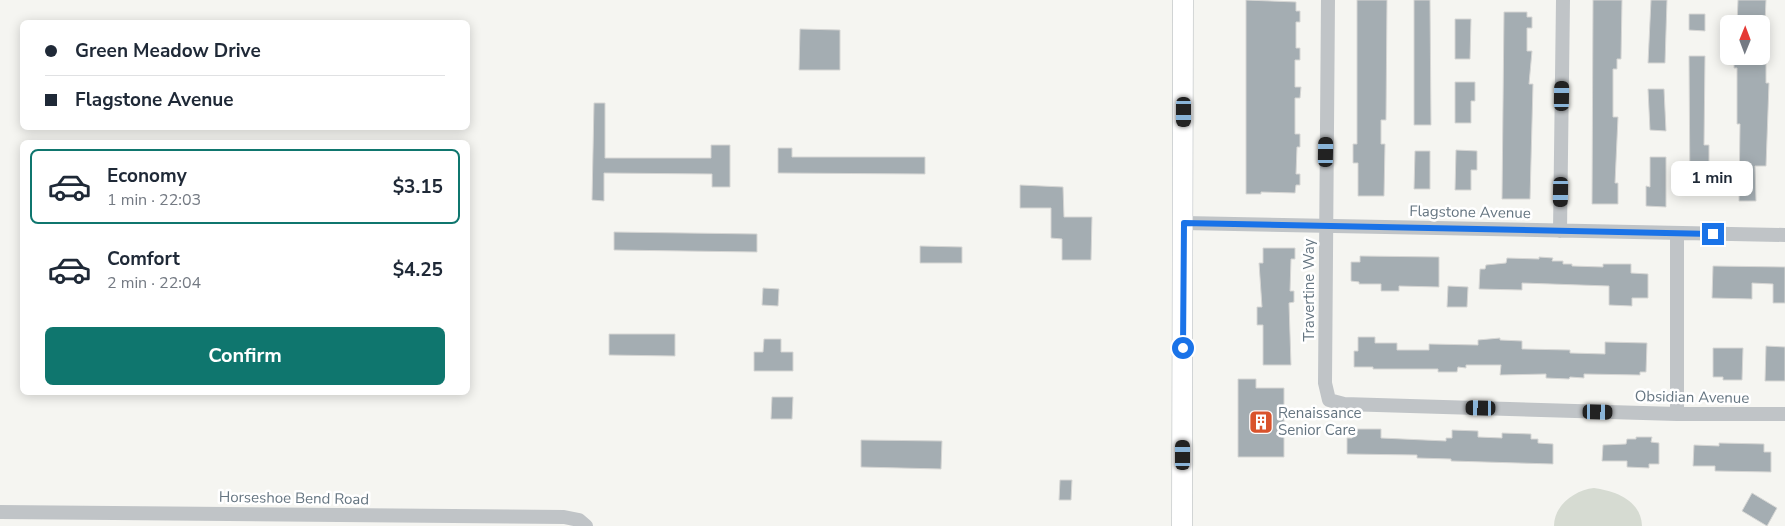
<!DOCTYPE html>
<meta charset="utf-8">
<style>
body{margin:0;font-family:"Nunito Sans",sans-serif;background:#f2f2f3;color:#1f2937;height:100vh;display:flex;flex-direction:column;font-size:19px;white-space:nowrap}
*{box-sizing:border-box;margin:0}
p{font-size:16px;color:#747a83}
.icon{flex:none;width:28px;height:28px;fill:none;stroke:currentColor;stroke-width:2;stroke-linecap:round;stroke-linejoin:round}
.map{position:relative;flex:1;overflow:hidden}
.details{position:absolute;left:20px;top:140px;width:450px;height:255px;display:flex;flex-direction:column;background:#fff;border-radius:8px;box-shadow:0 2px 12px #0003}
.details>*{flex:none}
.banner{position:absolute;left:20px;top:20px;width:450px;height:110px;border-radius:8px;box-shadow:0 2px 12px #0003;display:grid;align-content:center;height:110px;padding:0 25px;background:#fff}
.needle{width:32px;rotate:1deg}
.controls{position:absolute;left:1720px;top:15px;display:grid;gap:10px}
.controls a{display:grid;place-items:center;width:50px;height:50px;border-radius:8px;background:#fff;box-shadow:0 2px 12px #0003;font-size:25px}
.end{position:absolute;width:22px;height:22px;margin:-11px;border:6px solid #1a73e8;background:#fff;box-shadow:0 0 0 2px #fff}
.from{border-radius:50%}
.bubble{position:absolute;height:35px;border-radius:8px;background:#fff;box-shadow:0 2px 12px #0003;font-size:16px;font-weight:700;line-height:35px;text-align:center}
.car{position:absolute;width:15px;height:30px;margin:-15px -8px;border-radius:6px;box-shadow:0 0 4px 1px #0007;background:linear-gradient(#222 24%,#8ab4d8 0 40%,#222 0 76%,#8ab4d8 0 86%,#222 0)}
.banner b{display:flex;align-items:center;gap:18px;height:48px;font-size:19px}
.banner b+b{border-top:1px solid #e0e1e3}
.banner i{width:12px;height:12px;background:#1f2937}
ul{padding:9px 0 0;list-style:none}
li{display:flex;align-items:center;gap:15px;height:75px;margin:0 10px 8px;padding:0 15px;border:2px solid transparent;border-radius:8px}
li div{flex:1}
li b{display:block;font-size:19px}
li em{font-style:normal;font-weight:700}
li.current{border-color:#0f766e}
li>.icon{width:45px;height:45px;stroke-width:1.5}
.primary-button{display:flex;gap:10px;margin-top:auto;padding:10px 25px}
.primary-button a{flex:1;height:58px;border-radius:8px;background:#0f766e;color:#fff;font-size:20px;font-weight:700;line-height:58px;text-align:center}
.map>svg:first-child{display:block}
.green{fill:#d6dbd2}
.building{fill:#a4adb2;stroke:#d6d6d4}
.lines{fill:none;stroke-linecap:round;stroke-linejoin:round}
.secondary-casing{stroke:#b0b6ba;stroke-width:21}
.street{stroke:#c0c4c7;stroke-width:14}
.secondary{stroke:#fff;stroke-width:20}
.route{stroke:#1a73e8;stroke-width:6}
.labels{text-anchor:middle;stroke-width:5;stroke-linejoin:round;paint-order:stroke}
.street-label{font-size:15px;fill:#657581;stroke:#fff}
.poi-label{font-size:15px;fill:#657581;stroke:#fff;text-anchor:start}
</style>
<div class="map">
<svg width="1785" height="526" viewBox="0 0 1785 526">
<rect width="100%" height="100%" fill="#f5f5f1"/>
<path class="green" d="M1594 488C1615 491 1641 500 1642 526H1554C1554 505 1575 490 1594 488Z"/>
<path class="building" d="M1246 0 1296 2V11H1300V22H1296V48H1300V60H1295V87H1301L1300 98H1295V134H1300V147H1297L1296 174H1300V185H1296L1295 193 1261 192V194H1246Z
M1357 0H1387L1386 120H1381V144H1385L1384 196H1358V163H1353V144H1357Z
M1414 0H1430L1431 125H1414Z
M1593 0H1622L1621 59H1617V69H1613V117H1618L1615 183H1618V204H1592Z
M1651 0H1667L1665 63H1648Z
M1738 0H1766L1765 24H1737Z
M1504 12H1527V17H1532V28H1527V51H1532L1529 84H1533L1530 199H1502Z
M1689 14H1705V31L1689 30Z
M1455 19H1471L1470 59H1455Z
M800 29 840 30V70H799Z
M1689 56H1705L1704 145H1709V163L1704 164 1705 194H1690Z
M1734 56H1766V83H1769L1766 166H1755L1756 201H1739L1740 124H1737V68H1734Z
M1455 82H1475V101H1471V123H1455Z
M1648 89H1664L1666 131 1650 130Z
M594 103H605V158H711V145H730V187H712V174L604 173V201L592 200Z
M778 148H792V157H925V174L778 173Z
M1456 150 1477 151V170H1471V190H1455Z
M1415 151H1430V189H1414Z
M1650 157H1666V207L1646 206V186L1650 187Z
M1020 185 1063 187 1064 217H1092L1091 260H1062V239L1051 238V208H1020Z
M614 232 757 234V252L614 250Z
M920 246 962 247V263H920Z
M1263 248H1295V259H1291L1290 291H1294V302L1289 303 1291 365H1263V325H1257V307H1262L1259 263H1263Z
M1360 256 1439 257V287L1399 286V291H1381V284H1359V282L1351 281V262H1360Z
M1539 257 1553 258 1552 261H1563V264H1572V266L1603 267V264H1631V273L1648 274V298H1632V306L1609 305V286L1522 283V290L1479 289 1480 269H1485L1486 265 1506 263 1507 258 1539 259Z
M1713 266 1785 267V303H1773V284L1752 283V299L1712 298Z
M1448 286 1468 287 1467 307H1447Z
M763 288 779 289 778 306 762 305Z
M609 334H675V356L609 355Z
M1358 337H1375V343H1397V350H1429V344L1478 345V340L1500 338V340L1522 341V349L1570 350V353L1605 354V342L1647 343 1646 372H1640V375L1584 374V378L1570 377 1569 379 1546 378V374L1500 375 1501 365H1466V368L1458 367 1457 372H1438V369H1373V367H1354V351H1358Z
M764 339H781V352H793V371H754V352H763Z
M1766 346 1785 347V381H1765Z
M1713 348H1743L1742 380H1723V377H1713Z
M1238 379H1256V388H1284V457H1238Z
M772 397H793L792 419H771Z
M1352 429H1381V438L1446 441V438H1452V430L1478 431V437L1502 438V433L1531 434V439H1538V443L1553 444V464L1451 461V459L1417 458V455L1347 454V438H1352Z
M1636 437H1652L1651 442 1659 443V464H1649V468L1627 467V461H1602L1603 445 1626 444 1627 439H1636Z
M861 440 942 441 941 469 861 467Z
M1719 443 1764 444V452H1771V472L1715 471V466H1693L1694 445 1719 446Z
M1060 480H1072L1071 500H1059Z
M1752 493 1777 508 1767 526 1742 511Z"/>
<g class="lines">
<g class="secondary-casing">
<path id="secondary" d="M1182 526 1183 0"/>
</g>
<path class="street" d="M1328 0 1325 383 1329 400 1344 404 1677 414H1785
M1184 223 1785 235
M1560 231 1563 0
M1677 233V414
M0 512 564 517 579 520 586 526"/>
<use href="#secondary" class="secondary"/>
</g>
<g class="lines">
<path class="route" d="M1183 348 1184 223 1713 234"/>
</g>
<defs>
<g id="building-square" transform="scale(1.25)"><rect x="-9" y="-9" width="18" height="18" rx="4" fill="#d9532c" stroke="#fff"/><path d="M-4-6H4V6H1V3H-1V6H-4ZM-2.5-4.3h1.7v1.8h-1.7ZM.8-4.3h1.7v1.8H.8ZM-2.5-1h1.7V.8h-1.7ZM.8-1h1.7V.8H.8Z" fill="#fff"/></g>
</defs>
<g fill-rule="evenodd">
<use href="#building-square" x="1261" y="422"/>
</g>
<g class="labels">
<g class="street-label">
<text transform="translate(1470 212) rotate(1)" y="5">Flagstone Avenue</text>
<text transform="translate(1309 290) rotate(-90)" y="5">Travertine Way</text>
<text transform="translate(1692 397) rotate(1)" y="5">Obsidian Avenue</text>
<text transform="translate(294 498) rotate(1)" y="5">Horseshoe Bend Road</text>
</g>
<g class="poi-label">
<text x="1278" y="418">Renaissance<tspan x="1278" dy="17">Senior Care</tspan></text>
</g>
</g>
</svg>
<div class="controls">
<a><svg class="needle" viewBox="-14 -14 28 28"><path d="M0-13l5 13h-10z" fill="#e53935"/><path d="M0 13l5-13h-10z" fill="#747a83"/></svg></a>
</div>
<i class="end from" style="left:1183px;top:348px"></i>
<i class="end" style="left:1713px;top:234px"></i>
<div class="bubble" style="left:1671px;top:161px;width:82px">1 min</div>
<i class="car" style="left:1562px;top:96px;rotate:1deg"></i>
<i class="car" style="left:1184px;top:112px;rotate:180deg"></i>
<i class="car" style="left:1326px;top:152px;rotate:1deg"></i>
<i class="car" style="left:1561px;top:192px;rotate:181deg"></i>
<i class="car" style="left:1481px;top:408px;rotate:271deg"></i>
<i class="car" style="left:1598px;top:412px;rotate:91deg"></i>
<i class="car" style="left:1183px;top:455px;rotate:0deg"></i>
<div class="banner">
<b><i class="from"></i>Green Meadow Drive</b>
<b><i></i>Flagstone Avenue</b>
</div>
<section class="details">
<ul>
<li class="current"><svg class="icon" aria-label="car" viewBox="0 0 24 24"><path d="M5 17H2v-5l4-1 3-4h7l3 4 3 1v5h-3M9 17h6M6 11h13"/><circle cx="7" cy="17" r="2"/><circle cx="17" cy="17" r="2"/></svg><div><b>Economy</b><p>1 min · 22:03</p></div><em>$3.15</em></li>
<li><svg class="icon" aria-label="car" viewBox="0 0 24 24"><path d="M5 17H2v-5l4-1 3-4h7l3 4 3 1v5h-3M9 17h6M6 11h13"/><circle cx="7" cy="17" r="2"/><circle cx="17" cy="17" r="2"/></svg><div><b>Comfort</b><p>2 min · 22:04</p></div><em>$4.25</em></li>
</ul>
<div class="primary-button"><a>Confirm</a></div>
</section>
</div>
